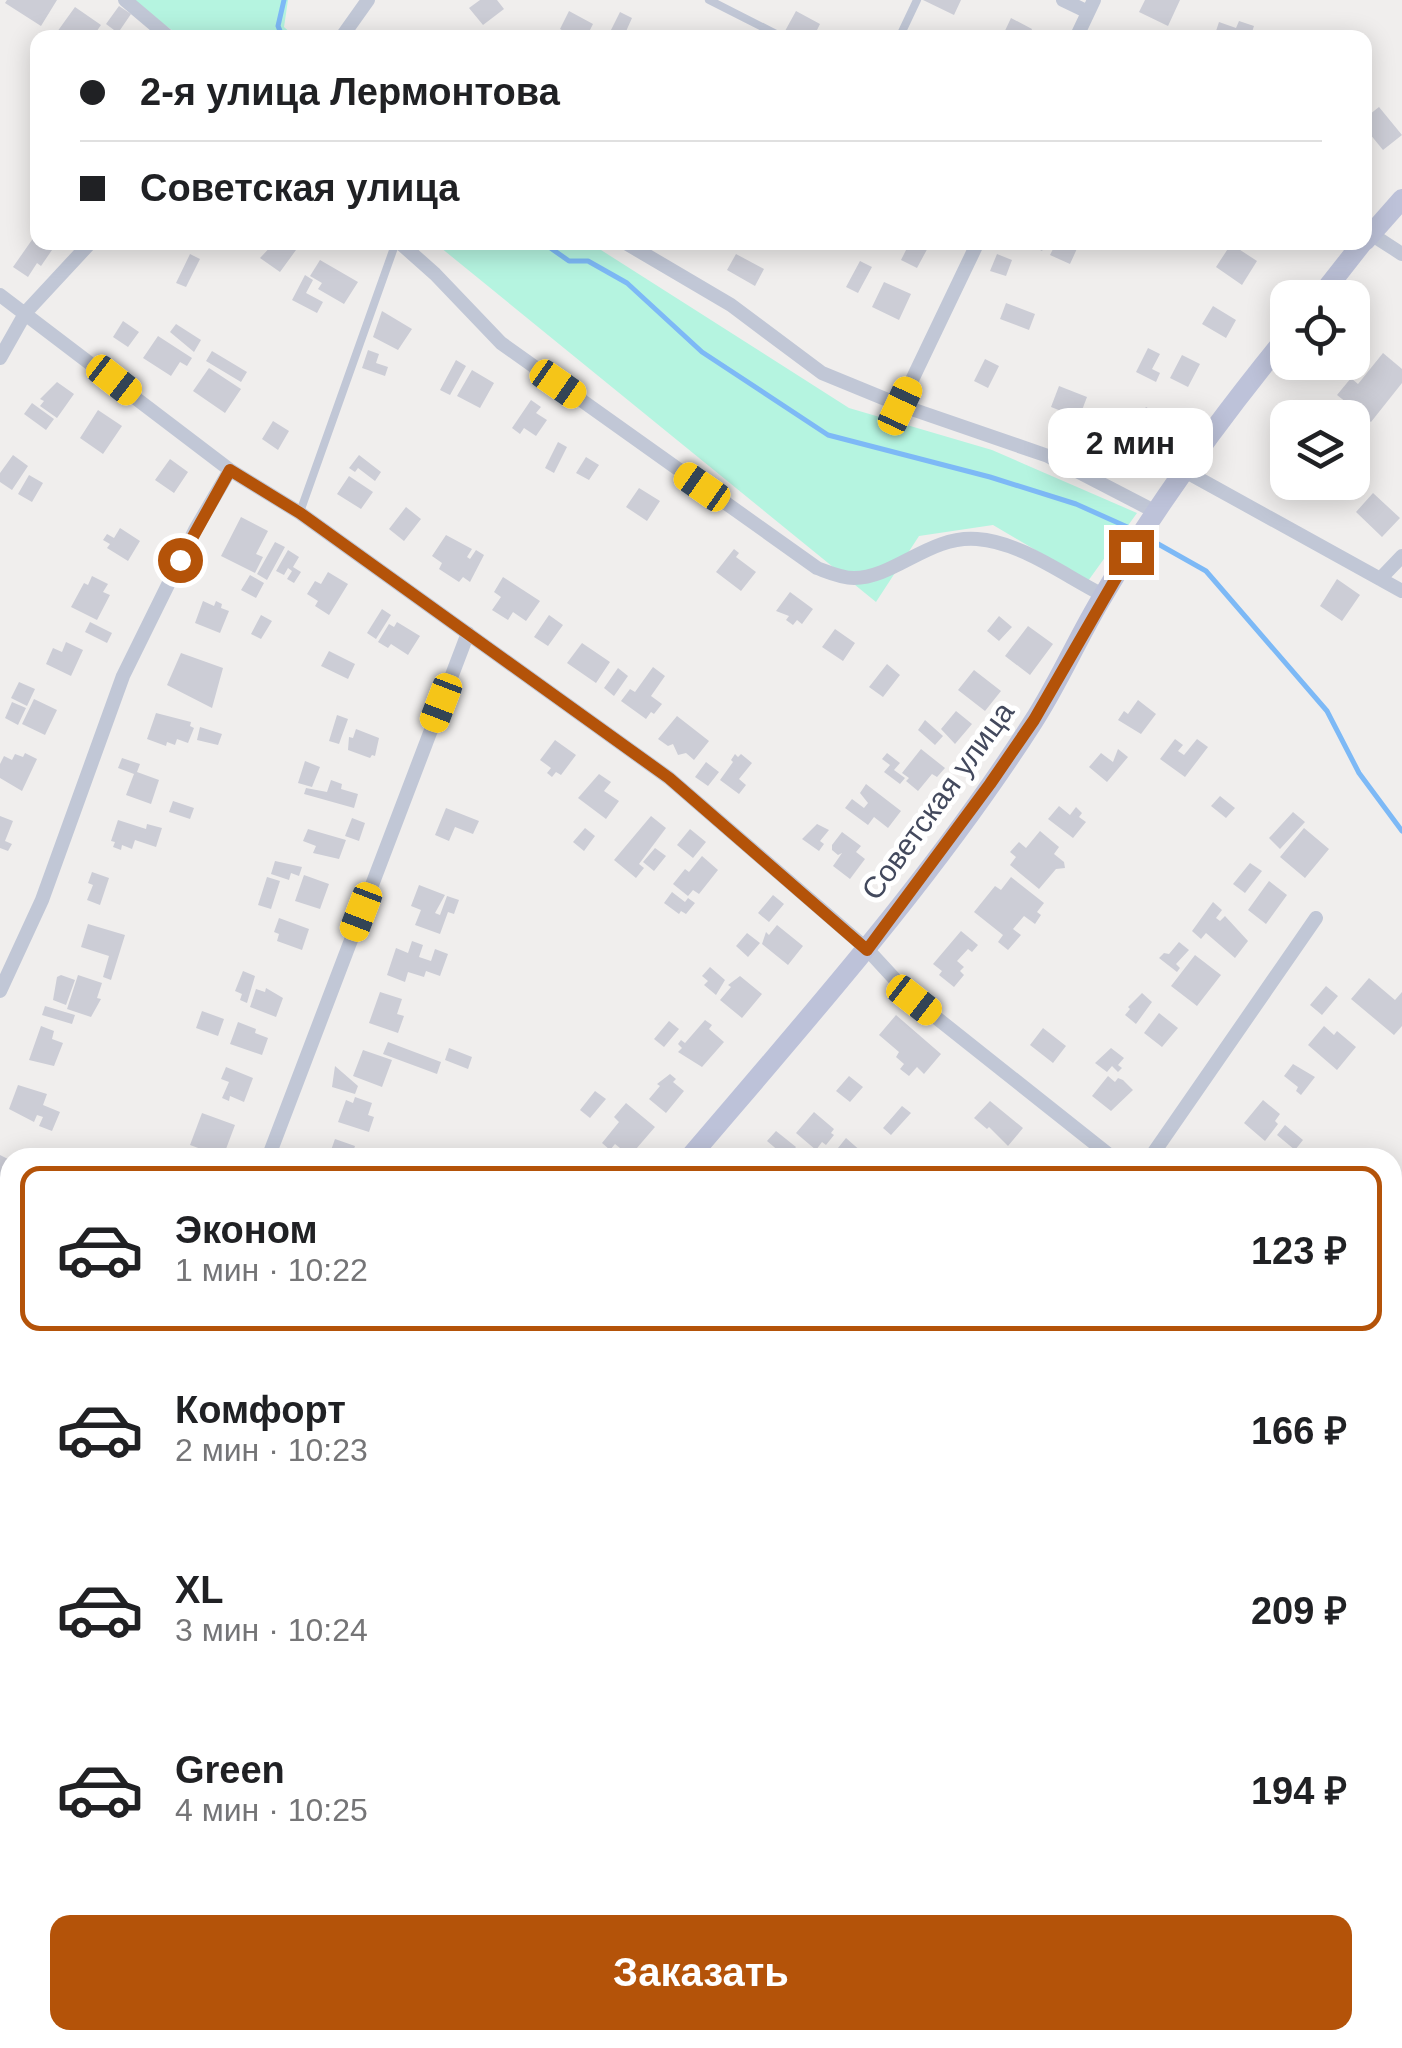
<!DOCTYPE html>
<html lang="ru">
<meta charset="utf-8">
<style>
body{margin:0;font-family:Arial,sans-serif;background:#f2f2f2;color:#202124;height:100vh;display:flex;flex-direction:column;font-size:38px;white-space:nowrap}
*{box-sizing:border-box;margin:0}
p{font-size:32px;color:#757577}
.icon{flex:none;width:55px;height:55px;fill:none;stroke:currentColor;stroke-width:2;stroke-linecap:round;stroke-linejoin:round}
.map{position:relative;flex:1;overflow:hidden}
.side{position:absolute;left:0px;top:1148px;width:1402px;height:902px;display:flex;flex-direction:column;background:#fff;border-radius:30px 30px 0 0;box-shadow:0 5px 25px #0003}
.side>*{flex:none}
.top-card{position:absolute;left:30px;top:30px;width:1342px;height:220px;border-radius:20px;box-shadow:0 5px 25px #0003;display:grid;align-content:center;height:220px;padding:0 50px;background:#fff}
.buttons{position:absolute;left:1270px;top:280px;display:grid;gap:20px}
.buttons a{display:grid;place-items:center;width:100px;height:100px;border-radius:20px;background:#fff;box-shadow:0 5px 25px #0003;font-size:50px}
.end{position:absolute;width:45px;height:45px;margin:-22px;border:12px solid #b45309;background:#fff;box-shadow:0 0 0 5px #fff}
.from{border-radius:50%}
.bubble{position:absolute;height:70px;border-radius:20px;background:#fff;box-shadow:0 5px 25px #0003;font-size:32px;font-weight:600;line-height:70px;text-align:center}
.car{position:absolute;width:30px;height:60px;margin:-30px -15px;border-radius:12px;box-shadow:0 0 8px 2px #0007;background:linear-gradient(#f5c518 24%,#345 0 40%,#f5c518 0 76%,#345 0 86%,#f5c518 0)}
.top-card b{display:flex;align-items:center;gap:35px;height:95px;font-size:38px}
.top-card b+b{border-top:2px solid #e0e0e0}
.top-card i{width:25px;height:25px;background:#202124}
ul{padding:18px 0 0;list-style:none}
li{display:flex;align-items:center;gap:30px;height:165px;margin:0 20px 15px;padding:0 30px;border:5px solid transparent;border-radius:20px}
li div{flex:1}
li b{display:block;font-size:38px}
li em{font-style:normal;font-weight:600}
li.active{border-color:#b45309}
li>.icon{width:90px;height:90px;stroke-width:1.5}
.action{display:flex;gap:20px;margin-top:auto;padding:20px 50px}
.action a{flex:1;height:115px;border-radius:20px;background:#b45309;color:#fff;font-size:40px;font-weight:600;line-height:115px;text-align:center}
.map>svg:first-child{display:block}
.green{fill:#b5f4e0}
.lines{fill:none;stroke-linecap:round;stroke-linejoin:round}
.stream{stroke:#7db9f6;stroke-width:5}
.river{stroke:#7db9f6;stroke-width:32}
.building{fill:#cccdd6}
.lane{stroke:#c1c7d6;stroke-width:8}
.street{stroke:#c1c7d6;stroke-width:14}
.secondary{stroke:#bdc2d9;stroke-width:20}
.route{stroke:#b45309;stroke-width:12}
.labels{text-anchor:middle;stroke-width:10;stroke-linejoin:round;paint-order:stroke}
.street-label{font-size:30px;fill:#43495d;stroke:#fff}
</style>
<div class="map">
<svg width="1402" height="2048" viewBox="0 0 1402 2048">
<rect width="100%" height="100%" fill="#f0eeed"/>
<path class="green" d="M128 0H288L284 27 295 37H182Z
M435 243H590L849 408 992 450 1137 513 1088 581 993 525 919 536 876 602Z"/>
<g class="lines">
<path class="stream" d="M283 38 278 26 284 0
M542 242 569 261H588L627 283 702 352 828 435 990 477 1076 504 1134 530
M1144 536 1206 571 1327 711 1359 773 1402 831"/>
<path class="river" d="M1392 1603 1402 1596
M1325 2048V2040"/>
</g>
<path class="building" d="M7 0H57L41 26 5 3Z
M480 0H497L504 9 483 25 469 8Z
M923 0H961L954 15Z
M1145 0H1180L1168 26 1139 12Z
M119 6 131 14 118 33 106 24Z
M75 7 101 25 92 38H60L62 35 57 32Z
M569 11 593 24 586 38H576L560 29Z
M796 11 820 24 813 38H797L785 31Z
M620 12 632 18 623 38H607Z
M1011 18 1032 29 1028 38 1003 35Z
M1239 21 1254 26 1250 38 1215 34 1219 22 1236 28Z
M1379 107 1402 135 1383 150 1365 128V118Z
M34 237 52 250 41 266 37 263 28 277 13 267Z
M275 242H284L296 250 280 272 260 258Z
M910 242H931L917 268 901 260Z
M1026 242H1080L1070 264 1050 255 1053 249 1045 246 1042 251Z
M1231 244 1257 261 1242 285 1216 267Z
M190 254 200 259 186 287 176 283Z
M736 254 764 269 755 286 727 270Z
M997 254 1012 260 1006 276 990 271Z
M320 260 358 282 344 304 318 289 322 283 310 276Z
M860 261 872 267 858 293 846 287Z
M305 275 313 280 306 293 323 302 317 313 292 300Z
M884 282 911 294 899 320 872 307Z
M1006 303 1035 314 1029 330 1000 319Z
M1213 306 1236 320 1226 338 1202 324Z
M382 311 412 329 398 350 373 337Z
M123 321 139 332 128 347 113 337Z
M176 324 201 340 194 352 170 332Z
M158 336 192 358 187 366 180 362 171 376 143 358Z
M1148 348 1160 354 1152 369 1160 373 1156 382 1136 372Z
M368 350 379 354 376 363 388 367 385 376 362 368Z
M212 351 247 372 241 382 206 361Z
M1383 353 1402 369V383L1371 422 1337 395 1351 378 1358 384Z
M1182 355 1200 364 1188 387 1170 378Z
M985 359 999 366 988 388 974 381Z
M456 360 466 366 450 395 440 390Z
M209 368 241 389 225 413 193 391Z
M472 370 494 383 480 408 457 396Z
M57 382 74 394 57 418 40 406 44 401 40 399Z
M1059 386 1087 397 1079 418 1051 407Z
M531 400 541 407 536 413 547 420 536 436 524 428 520 434 512 428Z
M32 403 54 419 46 430 24 414Z
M1146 407 1167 420 1152 444 1131 431Z
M98 410 122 426 103 454 80 438Z
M273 421 289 431 278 450 262 439Z
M558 442 567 447 554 473 545 468Z
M13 455 28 466 12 490 0 482V473Z
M359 455 381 472 375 481 358 468 355 472 349 468Z
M586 457 599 465 589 480 576 473Z
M170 459 188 472 174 493 155 480Z
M29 475 43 483 32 502 18 494Z
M349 476 373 492 361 509 337 494Z
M639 488 660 501 647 521 626 507Z
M1373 493 1400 518 1382 537 1356 512Z
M406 507 421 519 404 541 389 529Z
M241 517 268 531 256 554 263 557 255 573 221 556Z
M120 528 140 541 128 561 107 548 110 544 103 540 107 534 114 538Z
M446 535 472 549 467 557 470 559 476 550 484 555 470 582 463 577 459 582 439 569 442 563 432 556Z
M275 542 285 547 267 580 257 574Z
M734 549 739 553 736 557 756 572 741 591 716 572Z
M288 550 299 557 293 567 301 572 294 583 287 579 292 571 288 568 284 575 276 571Z
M328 572 348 584 329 615 315 606 318 601 307 594 315 581 321 584Z
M250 575 264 583 256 598 241 590Z
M92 576 108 584 103 592 110 595 97 620 71 607 84 583 88 585Z
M503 577 540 601 526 621 513 612 508 620 492 610 501 597 494 592Z
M1337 579 1360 595 1342 621 1320 606Z
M790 592 813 609 802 624 797 620 793 625 786 620 789 616 776 611Z
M203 601 214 606 216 601 222 604 221 608 229 611 220 633 195 623Z
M382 609 391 615 376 639 367 633Z
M261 615 272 621 261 639 251 634Z
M549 615 563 625 548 646 534 637Z
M999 616 1012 627 999 641 987 631Z
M90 622 112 633 107 643 85 632Z
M397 622 420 636 408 655 391 644 388 648 378 642 389 624 394 627Z
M1028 626 1053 644 1030 675 1005 656Z
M835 629 855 643 843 661 822 647Z
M66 642 83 650 71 676 46 664 53 648 62 652Z
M582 643 610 662 596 683 567 663Z
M329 651 355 664 348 679 321 666Z
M181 653 223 668 212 708 167 685Z
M887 664 900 675 883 697 869 687Z
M653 667 665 676 651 696 662 704 654 714 651 712 646 719 621 701 630 689 635 692Z
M618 668 628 676 614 696 604 688Z
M974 670 1001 691 985 711 958 690Z
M19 682 35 689 27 706 11 698Z
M34 699 57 710 45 735 22 724Z
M1138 700 1156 714 1141 734 1118 720 1124 711 1128 714Z
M12 702 26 708 18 725 5 718Z
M956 711 972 724 955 744 941 729Z
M156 713 191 722 190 726 194 728 188 743 177 739 175 745 167 742 166 746 147 739Z
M337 715 348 719 339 744 329 741Z
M677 716 709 741 694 760 686 753 678 755 673 744 668 746 658 739Z
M925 720 943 736 935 745 918 730Z
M200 727 222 734 218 745 197 740Z
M356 729 379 738 375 756 372 755 370 758 348 750 349 737 353 738Z
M1175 739 1183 745 1178 751 1184 755 1197 739 1208 747 1185 777 1160 759Z
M555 740 576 755 561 775 556 772 552 777 547 773 551 768 540 760Z
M921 749 945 768 937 777 932 774 918 791 906 781 909 778 902 773Z
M1118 749 1128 757 1107 782 1089 767 1101 753 1113 762Z
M25 753 37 759 22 791 0 778V764L4 756 12 760 15 754 23 757Z
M887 753 900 763 894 770 905 778 900 784 884 772 890 765 882 759Z
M735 754 738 757 741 754 752 763 739 779 746 785 739 794 720 780 733 762 731 760Z
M122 758 140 764 137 772 159 780 151 804 126 795 134 774 118 768Z
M305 761 320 767 312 787 298 783Z
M706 762 719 772 708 786 695 777Z
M599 774 611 782 604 791 619 801 606 819 578 798Z
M331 780 342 784 341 789 358 794 354 808 304 794 306 788 327 792Z
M866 784 901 811 888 828 874 817 868 825 845 808 852 799 864 808 868 803 860 793Z
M1220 796 1235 808 1226 818 1211 806Z
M173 801 194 808 190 819 169 812Z
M1059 806 1070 815 1076 807 1082 813 1079 817 1086 822 1073 838 1048 819Z
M446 808 479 821 473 834 455 827 449 841 435 835Z
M1293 812 1305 822 1280 849 1269 838Z
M0 816 13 821 5 841 12 844 8 851 0 848Z
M651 816 666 828 639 864 644 868 636 878 614 860Z
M352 818 365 823 359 841 345 836Z
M118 820 146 829 147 824 162 828 156 847 135 840 132 849 122 845 121 850 113 847 115 842 111 841Z
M817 824 829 830 820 841 824 844 819 851 802 839Z
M585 828 595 836 584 851 573 842Z
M1304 828 1329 849 1305 878 1280 857Z
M308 829 346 840 339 859 313 853 316 846 303 841Z
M690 829 706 842 693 858 677 845Z
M1040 831 1059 847 1054 854 1064 862 1065 868 1056 869 1039 889 1010 865 1016 857 1010 852 1019 842 1026 848Z
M842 832 861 846 856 852 865 859 850 879 833 866 842 853 838 855 832 850V845Z
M655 848 666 856 654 871 643 862Z
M702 856 718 870 699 894 693 890 688 896 673 884 685 869 689 872Z
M275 861 302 867 299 876 291 873 289 880 271 874Z
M1250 863 1262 871 1245 893 1233 884Z
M92 872 109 878 100 905 87 900 93 885 88 883Z
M304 875 329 884 320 909 295 901Z
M267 877 280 881 271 909 258 905Z
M1011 877 1044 903 1037 912 1041 915 1035 924 1024 916 1013 929 1021 935 1008 950 998 942 1003 935 974 912 995 886 1001 890Z
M1269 881 1287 895 1266 924 1248 910Z
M419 885 445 895 435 913 440 915 447 896 459 900 454 914 448 912 440 934 415 925 421 910 411 906Z
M672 892 685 902 688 898 695 903 686 914 681 911 679 914 664 903Z
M773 895 784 904 769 922 758 913Z
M1213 902 1222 910 1216 918 1220 921 1225 916 1248 941 1235 958 1206 933 1201 939 1192 931Z
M279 918 309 929 302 950 277 941 279 934 274 932Z
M88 924 125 935 111 980 103 977 109 956 81 947Z
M777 925 803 946 788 965 762 944 766 932 769 935Z
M961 931 978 945 972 952 968 949 957 961 964 967 960 971 964 975 954 987 939 975 942 971 933 964Z
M747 933 760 943 748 957 736 946Z
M412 941 423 945 419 957 431 961 435 949 448 954 440 976 426 971 424 977 408 972 405 982 387 975 396 948 408 953Z
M1179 942 1189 950 1176 964 1180 968 1177 972 1159 958 1164 953 1169 954Z
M1195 955 1221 975 1197 1006 1171 986Z
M710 967 725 980 716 995 704 985 708 981 702 976Z
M243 971 255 976 247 1003 240 1000 242 994 235 991Z
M61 975 75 980 66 1005 53 1000 57 977Z
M78 975 102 983 97 998 101 999 91 1017 67 1009Z
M740 976 762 994 742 1018 720 1000 731 987 728 985Z
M1369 978 1395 1000 1402 992V1026L1394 1035 1351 999Z
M1326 986 1338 996 1322 1015 1310 1005Z
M266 988 283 998 276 1017 250 1007 256 989 265 992Z
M380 992 402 999 397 1014 404 1016 398 1033 369 1023Z
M1142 993 1152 1002 1136 1024 1125 1015 1130 1009 1128 1007Z
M45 1006 75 1015 72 1024 42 1015Z
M202 1011 224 1019 218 1036 196 1028Z
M1159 1013 1178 1028 1162 1047 1144 1033Z
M896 1015 941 1054 924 1074 917 1067 909 1076 900 1069 904 1064 896 1057 899 1052 879 1035Z
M705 1020 712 1025 709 1029 724 1042 702 1067 678 1052 682 1048 678 1044 681 1040 685 1043Z
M669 1021 679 1029 664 1047 654 1039Z
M238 1022 256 1029 255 1033 268 1038 262 1055 230 1044Z
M41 1026 54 1031 52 1039 63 1043 54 1066 29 1060Z
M1324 1026 1334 1035 1337 1031 1356 1047 1337 1070 1308 1045Z
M1043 1028 1066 1046 1053 1063 1030 1045Z
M388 1042 441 1062 437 1074 383 1054Z
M449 1048 472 1057 468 1069 445 1060Z
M1111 1048 1124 1058 1118 1065 1122 1068 1118 1072 1112 1066 1107 1072 1095 1063Z
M363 1050 392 1060 382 1087 353 1076Z
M1293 1064 1315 1077 1301 1095 1296 1091 1298 1087 1284 1076Z
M335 1066 358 1086 355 1094 332 1087Z
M226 1067 253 1078 244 1102 230 1096 229 1101 222 1098 229 1082 221 1079Z
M670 1074 676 1079 673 1082 684 1091 666 1113 649 1099 660 1086 657 1084Z
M849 1076 863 1087 850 1102 836 1091Z
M1108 1076 1115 1082 1118 1078 1123 1080 1133 1090 1111 1111 1092 1096Z
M18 1085 47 1094 43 1105 60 1112 52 1131 39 1126 43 1117 37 1115 34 1122 9 1109Z
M595 1091 606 1099 590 1118 580 1110Z
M355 1097 372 1103 368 1115 374 1117 369 1132 338 1122 346 1100 353 1103Z
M1263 1100 1280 1114 1275 1121 1278 1124 1265 1141 1244 1123Z
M990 1101 1023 1128 1008 1146 989 1127 987 1129 974 1118Z
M626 1103 655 1127 630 1156 615 1144 610 1150 602 1143 619 1122 614 1117Z
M902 1106 911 1113 891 1135 883 1128Z
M814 1112 834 1129 831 1133 834 1135 826 1145 822 1142 816 1150 796 1133Z
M202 1113 235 1125 223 1157 190 1145Z
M1285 1125 1303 1140 1295 1150 1277 1135Z
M776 1131 796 1147 787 1158 767 1141Z
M846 1138 863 1153 860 1158H839L834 1153Z
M335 1139 355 1146 351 1158H324L326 1151 330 1153Z
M0 1155 10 1160 7 1174 10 1187 0 1183Z
M523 2040H563L579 2048H520Z"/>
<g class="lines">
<path class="lane" d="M709 0 784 38
M899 38 917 0
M300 512 396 242"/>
<path class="street" d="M125 0 170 38
M1063 0 1088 12
M341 38 368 0
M1076 38 1094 0
M1371 234 1402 254
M399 242 435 274 501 343 817 568C828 572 841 578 854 578 894 578 930 535 977 539 1021 542 1065 576 1103 595
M624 242 731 305 822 373 900 405 1048 456 1156 512
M0 295 230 470 300 513 669 778 867 949 914 1000 1113 1158
M0 358 26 312 91 242
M900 405 978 242
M1183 470 1402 591
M1380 579 1402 556
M0 991 42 900 123 676 195 530 230 470
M268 1158 468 633
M1150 1158 1316 918
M0 1359 10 1362
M1392 1366 1402 1373
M1392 1443 1402 1436
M0 1613 10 1619
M634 2040 645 2048
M869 2048 874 2040"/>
<path class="secondary" d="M1365 241 1402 199
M1319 298 1363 242
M689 1158C809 1017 933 878 1033 722 1059 682 1078 637 1103 596 1157 504 1220 418 1288 335"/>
</g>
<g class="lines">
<path class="route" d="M180 560 230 470 300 513 669 778 867 950 990 784 1034 720 1131 552"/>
</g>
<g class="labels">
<g class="street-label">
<text transform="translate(938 801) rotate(-54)" y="10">Советская улица</text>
</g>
</g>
</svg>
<div class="buttons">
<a><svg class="icon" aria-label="locate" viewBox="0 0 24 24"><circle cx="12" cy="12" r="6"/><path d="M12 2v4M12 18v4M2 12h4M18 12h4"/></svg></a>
<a><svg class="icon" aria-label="layers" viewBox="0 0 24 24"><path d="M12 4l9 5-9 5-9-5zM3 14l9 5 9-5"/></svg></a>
</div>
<i class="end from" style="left:180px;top:560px"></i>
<i class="end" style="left:1131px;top:552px"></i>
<div class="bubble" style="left:1048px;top:408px;width:165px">2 мин</div>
<i class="car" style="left:114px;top:380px;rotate:128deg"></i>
<i class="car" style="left:558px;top:384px;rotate:125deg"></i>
<i class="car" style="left:900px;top:406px;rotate:25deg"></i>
<i class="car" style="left:702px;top:487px;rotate:305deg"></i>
<i class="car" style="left:441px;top:703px;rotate:201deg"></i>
<i class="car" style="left:361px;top:912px;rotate:201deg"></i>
<i class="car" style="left:914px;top:1000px;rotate:128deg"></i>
<div class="top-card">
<b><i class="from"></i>2-я улица Лермонтова</b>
<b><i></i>Советская улица</b>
</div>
<section class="side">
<ul>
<li class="active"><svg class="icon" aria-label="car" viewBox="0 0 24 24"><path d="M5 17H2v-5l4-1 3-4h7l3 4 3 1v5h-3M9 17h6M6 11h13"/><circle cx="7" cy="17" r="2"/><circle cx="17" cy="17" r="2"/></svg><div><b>Эконом</b><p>1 мин · 10:22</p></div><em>123 ₽</em></li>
<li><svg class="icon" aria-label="car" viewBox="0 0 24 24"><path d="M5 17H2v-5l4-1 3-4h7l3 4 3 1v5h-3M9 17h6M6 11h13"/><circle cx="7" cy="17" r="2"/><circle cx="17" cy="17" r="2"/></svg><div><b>Комфорт</b><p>2 мин · 10:23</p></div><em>166 ₽</em></li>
<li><svg class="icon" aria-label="car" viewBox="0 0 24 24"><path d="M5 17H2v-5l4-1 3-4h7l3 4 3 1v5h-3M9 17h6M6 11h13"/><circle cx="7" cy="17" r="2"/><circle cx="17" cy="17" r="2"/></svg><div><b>XL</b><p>3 мин · 10:24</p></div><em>209 ₽</em></li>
<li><svg class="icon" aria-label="car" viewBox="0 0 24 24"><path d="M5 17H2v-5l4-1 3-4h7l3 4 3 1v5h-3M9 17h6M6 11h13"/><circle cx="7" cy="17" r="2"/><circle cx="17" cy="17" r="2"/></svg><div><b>Green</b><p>4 мин · 10:25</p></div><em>194 ₽</em></li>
</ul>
<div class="action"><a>Заказать</a></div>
</section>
</div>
